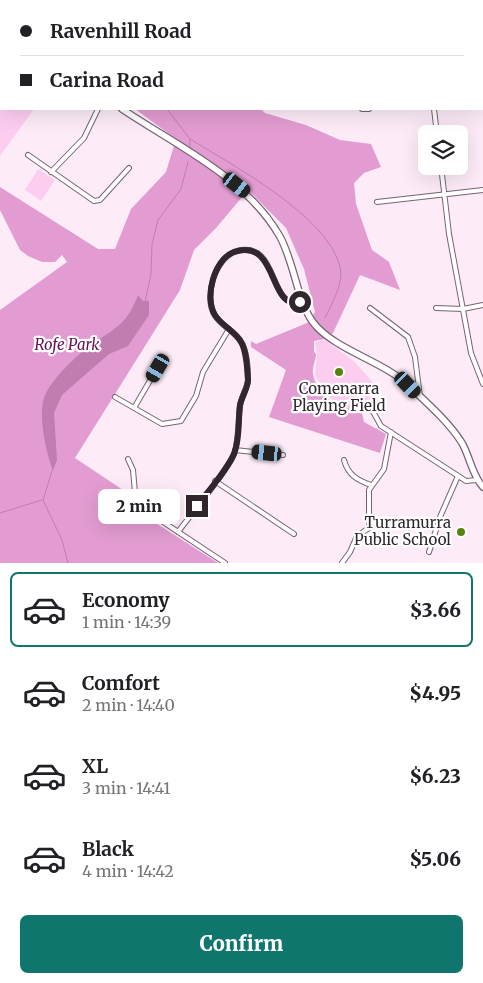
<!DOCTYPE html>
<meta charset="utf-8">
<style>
body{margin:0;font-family:Merriweather,serif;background:#f6f6f6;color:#202124;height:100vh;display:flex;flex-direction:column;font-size:19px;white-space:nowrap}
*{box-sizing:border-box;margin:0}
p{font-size:16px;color:#757577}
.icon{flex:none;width:28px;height:28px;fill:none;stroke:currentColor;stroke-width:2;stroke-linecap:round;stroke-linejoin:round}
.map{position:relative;height:563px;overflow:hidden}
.drawer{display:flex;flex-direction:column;background:#fff;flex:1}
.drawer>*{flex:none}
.guide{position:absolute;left:0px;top:0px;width:484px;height:110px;box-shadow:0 5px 20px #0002;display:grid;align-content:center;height:110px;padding:0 20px;background:#fff}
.tools{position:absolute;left:418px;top:125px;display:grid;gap:10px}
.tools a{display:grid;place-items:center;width:50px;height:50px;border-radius:8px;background:#fff;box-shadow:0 5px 20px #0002;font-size:25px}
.end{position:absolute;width:22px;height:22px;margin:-11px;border:6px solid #31262e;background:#fff;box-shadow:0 0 0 2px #fff}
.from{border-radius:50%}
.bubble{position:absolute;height:35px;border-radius:8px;background:#fff;box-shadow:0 5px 20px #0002;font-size:16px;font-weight:800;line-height:35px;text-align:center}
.car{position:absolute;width:15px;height:30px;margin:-15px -8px;border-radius:6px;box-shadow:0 0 4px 1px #0007;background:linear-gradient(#222 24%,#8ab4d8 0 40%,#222 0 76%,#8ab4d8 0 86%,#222 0)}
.guide b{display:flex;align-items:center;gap:18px;height:48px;font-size:19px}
.guide b+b{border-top:1px solid #e0e0e0}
.guide i{width:12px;height:12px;background:#202124}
ul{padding:9px 0 0;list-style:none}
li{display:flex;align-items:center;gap:15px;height:75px;margin:0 10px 8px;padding:0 10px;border:2px solid transparent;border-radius:8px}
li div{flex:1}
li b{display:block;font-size:19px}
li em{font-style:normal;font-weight:800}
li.active{border-color:#0f766e}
li>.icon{width:45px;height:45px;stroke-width:1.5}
.button{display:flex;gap:10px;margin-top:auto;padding:10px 20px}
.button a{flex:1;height:58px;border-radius:8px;background:#0f766e;color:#fff;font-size:20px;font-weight:800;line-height:58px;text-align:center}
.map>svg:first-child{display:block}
.green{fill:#fdcdf0}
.forest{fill:#e39cd1}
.water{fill:#c17cb0}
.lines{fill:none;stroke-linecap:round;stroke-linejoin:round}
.stream{stroke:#c17cb0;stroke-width:1}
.street-casing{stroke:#7a6273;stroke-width:6}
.secondary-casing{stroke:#7a6273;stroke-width:8}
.street{stroke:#fff;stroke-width:4}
.secondary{stroke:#fff;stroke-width:5.5}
.route{stroke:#31262e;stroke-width:6}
.poi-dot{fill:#58830d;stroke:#fff;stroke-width:2}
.labels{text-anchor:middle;stroke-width:4.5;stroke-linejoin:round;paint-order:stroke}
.park-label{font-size:15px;font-style:italic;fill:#630e55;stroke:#fff}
.poi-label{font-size:15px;fill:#31262e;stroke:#fff}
</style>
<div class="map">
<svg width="483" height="563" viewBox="0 0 483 563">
<rect width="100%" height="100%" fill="#fdecf8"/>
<path class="green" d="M0 2 1 109H34L0 156Z
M38 169 55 180 41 201 25 190Z
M325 340 355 362 375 385V396L362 406 352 409 341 407 327 395 315 375 317 355 315 342Z"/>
<path class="forest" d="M88 0H246V1Z
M135 109H261L265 113 306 125 340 140 371 144 381 167 364 173 354 183 356 204 372 250 389 262 400 290 360 275 333 333 325 339 314 341V352L316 354C316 360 312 367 313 374 316 395 341 412 361 409L364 422 386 434 380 453 269 417 286 370 251 347V341L256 344 307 323 315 312 304 269 286 228 248 190 216 228 194 250 180 290 75 458 132 496 128 505 218 563H0V310L67 262 62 255 55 262H42L28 256 20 250 0 210V187L98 249H115L131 209 166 172 176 139Z"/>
<path class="water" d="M138 295 143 301H149V315L128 346 109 354 62 395 54 413 57 460 53 470C46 453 38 415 44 398 50 380 77 355 92 344 116 328 127 324 138 295Z"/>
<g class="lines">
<path class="stream" d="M137 1V0
M167 109 190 139V150
M190 139C232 165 328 216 340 267 344 283 332 303 325 318
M145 302 151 274 152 244 158 220 181 189 188 162
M53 468 43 500 62 540 68 563
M0 513 42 500"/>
<g class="street-casing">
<path id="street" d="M406 0H414
M482 49H483
M362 109H369
M434 109 437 134
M28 155 94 201 100 200 129 168
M441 166 449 234 471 353 483 384
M51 172 84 138 98 109
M377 202 483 190
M370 308 408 337 415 357 420 397
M436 308 463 309 483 305
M115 397 162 424 181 421 196 396 203 372 229 329
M134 408 162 360
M372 410 381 426 466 481 477 480
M235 450 283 455
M128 459 133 470 136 504 225 563
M344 460C348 475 357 480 371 485
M215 481 294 534
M178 532C189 517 232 465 235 451 239 436 238 421 240 406 241 397 247 389 248 380 248 369 247 353 242 343 236 331 222 327 215 316 203 297 215 257 237 251 281 240 266 311 303 302
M429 552 440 517 458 476
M342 563 350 552 357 536 369 528V490L384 469 391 432"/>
</g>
<g class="secondary-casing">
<path id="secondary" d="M83 0V1
M482 30 483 28
M482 56 483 59
M122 109C177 146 244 176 279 235 295 262 297 305 316 326 339 351 382 361 408 385 426 402 449 422 462 443 470 457 472 475 483 487"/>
</g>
<use href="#street" class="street"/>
<use href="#secondary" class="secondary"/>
</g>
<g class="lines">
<path class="route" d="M197 506C209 490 226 472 234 454 240 440 238 420 240 405 242 396 248 388 248 380 247 368 247 352 241 342 235 331 222 326 215 315 204 298 214 259 234 252 279 237 268 311 300 302"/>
</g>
<g class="poi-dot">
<circle cx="339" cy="372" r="5"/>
<circle cx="461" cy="532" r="5"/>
</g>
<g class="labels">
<g class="park-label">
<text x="67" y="350">Rofe Park</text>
</g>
<g class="poi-label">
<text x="339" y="394">Comenarra<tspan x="339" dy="17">Playing Field</tspan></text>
<text x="451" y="528" text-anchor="end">Turramurra<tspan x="451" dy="17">Public School</tspan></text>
</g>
</g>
</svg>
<div class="tools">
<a><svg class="icon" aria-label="layers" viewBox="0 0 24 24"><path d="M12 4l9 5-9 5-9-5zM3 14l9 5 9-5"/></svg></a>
</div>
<i class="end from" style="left:300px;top:302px"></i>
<i class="end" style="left:197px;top:506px"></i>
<div class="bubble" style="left:98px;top:489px;width:82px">2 min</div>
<i class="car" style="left:237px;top:185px;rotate:128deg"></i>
<i class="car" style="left:158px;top:368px;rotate:210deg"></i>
<i class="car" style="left:408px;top:385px;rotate:136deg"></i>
<i class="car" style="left:267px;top:453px;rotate:276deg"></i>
<div class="guide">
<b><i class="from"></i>Ravenhill Road</b>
<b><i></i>Carina Road</b>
</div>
</div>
<section class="drawer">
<ul>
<li class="active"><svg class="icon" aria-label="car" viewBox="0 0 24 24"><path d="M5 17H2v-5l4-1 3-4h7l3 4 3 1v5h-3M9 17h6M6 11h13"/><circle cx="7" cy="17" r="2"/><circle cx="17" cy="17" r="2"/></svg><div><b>Economy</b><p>1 min · 14:39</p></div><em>$3.66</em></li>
<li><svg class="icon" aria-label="car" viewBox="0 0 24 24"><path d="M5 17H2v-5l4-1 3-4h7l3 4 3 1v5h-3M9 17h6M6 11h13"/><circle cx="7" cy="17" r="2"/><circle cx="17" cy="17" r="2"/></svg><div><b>Comfort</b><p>2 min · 14:40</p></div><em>$4.95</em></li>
<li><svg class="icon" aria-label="car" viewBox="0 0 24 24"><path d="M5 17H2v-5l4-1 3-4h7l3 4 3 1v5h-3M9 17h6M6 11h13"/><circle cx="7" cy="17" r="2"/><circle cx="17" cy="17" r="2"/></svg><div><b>XL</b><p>3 min · 14:41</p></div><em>$6.23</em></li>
<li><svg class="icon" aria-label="car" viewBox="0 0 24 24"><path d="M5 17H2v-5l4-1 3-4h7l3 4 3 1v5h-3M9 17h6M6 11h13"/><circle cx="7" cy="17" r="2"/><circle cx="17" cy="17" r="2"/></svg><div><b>Black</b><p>4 min · 14:42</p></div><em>$5.06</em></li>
</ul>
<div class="button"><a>Confirm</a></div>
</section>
